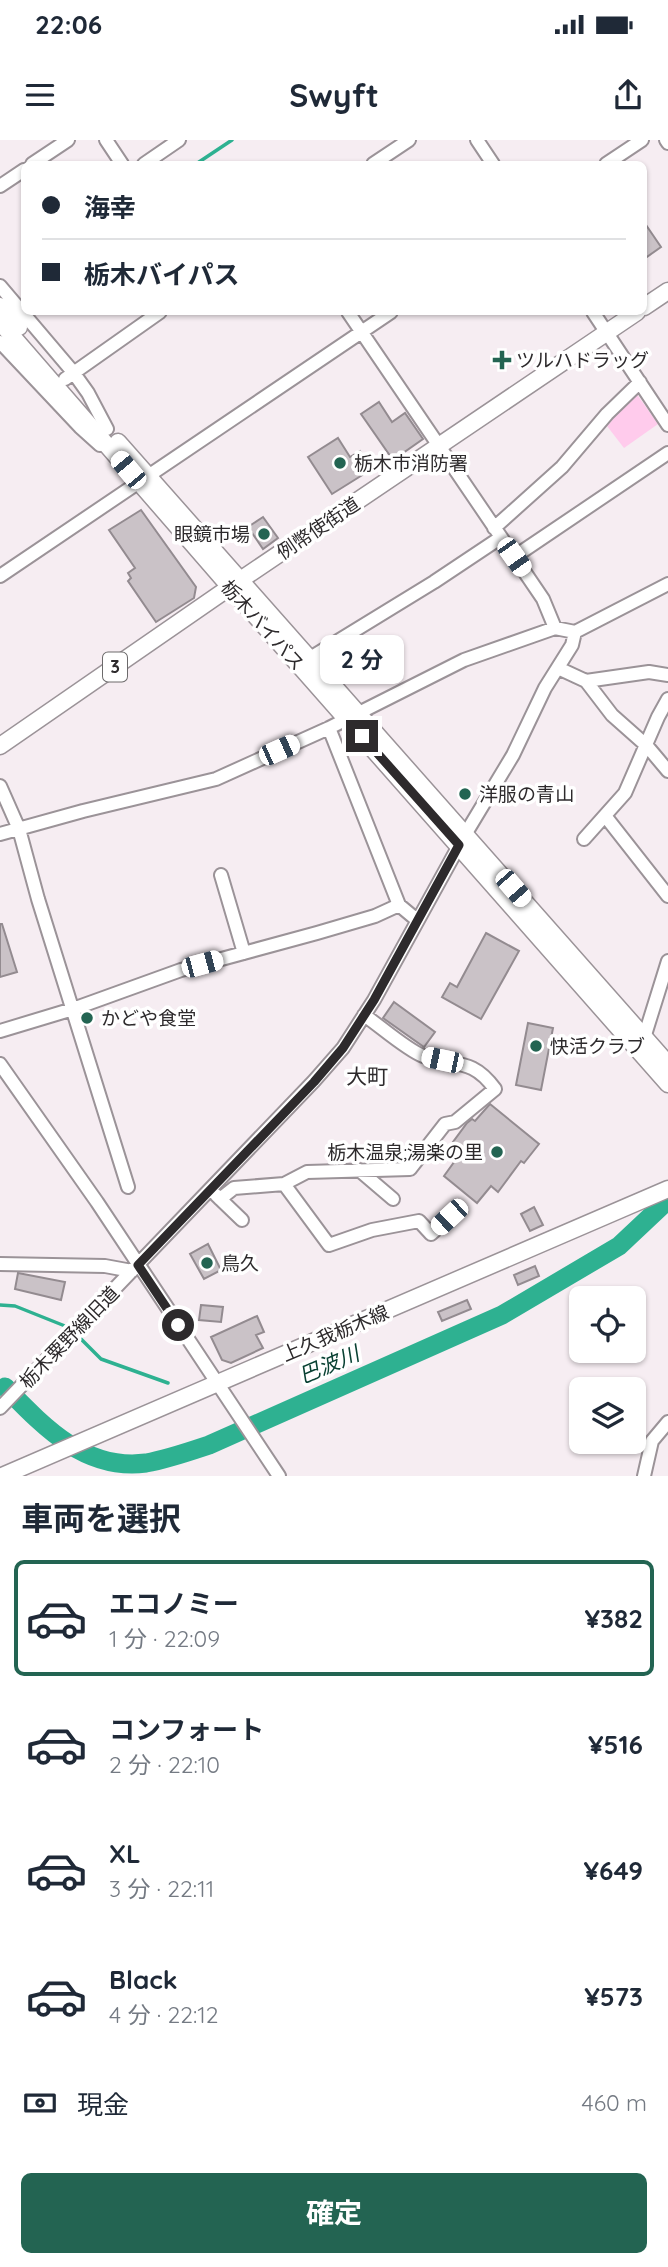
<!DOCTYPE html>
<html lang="ja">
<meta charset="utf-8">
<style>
body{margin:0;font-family:Quicksand,"Noto Sans JP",sans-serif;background:#f2f2f3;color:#1f2937;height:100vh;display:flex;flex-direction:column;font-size:26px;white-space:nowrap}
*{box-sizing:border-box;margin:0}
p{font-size:23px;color:#747a83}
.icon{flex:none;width:38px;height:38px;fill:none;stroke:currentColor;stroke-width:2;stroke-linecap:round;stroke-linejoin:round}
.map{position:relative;height:1336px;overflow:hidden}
.details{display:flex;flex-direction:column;background:#fff;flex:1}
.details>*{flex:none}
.top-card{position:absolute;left:21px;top:21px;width:626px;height:154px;border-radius:10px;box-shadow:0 2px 5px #0004;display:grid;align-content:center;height:154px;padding:0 21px;background:#fff}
.tools{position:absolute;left:569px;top:1146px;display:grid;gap:14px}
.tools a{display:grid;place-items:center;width:77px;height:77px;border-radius:10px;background:#fff;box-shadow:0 2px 5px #0004;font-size:35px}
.end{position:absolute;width:32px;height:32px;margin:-16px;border:9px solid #2d2a2c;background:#fff;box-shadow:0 0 0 4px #fff}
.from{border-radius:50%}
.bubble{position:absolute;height:49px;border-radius:10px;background:#fff;box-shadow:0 2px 5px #0004;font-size:23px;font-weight:700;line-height:49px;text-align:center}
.car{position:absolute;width:21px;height:42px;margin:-21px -10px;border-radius:9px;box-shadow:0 0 5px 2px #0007;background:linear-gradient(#fff 24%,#345 0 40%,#fff 0 76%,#345 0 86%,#fff 0)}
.top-card b{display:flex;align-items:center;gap:24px;height:66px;font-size:26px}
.top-card b+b{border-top:2px solid #e0e1e3}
.top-card i{width:18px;height:18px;background:#1f2937}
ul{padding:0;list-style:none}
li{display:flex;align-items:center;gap:21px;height:116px;margin:0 14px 10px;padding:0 7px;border:4px solid transparent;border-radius:10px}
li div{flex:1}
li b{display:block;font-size:26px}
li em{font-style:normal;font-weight:700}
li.on{border-color:#236452}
li>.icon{width:63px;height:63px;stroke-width:1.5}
h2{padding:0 21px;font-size:32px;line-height:84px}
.pay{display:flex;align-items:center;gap:18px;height:77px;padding:0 21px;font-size:26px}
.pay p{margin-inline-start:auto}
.button{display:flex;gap:14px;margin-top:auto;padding:14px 21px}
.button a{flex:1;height:80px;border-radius:10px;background:#236452;color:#fff;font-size:28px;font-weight:700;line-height:80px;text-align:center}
.status{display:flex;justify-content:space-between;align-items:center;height:49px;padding:0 35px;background:#fff;direction:ltr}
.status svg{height:19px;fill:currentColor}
header{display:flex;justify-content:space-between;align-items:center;height:91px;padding:0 21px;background:#fff;font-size:32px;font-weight:700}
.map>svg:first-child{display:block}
.green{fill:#ffcbec}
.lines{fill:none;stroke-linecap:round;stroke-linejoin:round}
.stream{stroke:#2eb191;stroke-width:3.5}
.river{stroke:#2eb191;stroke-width:19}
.building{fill:#cac2c7;stroke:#938b90;stroke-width:2}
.minor-casing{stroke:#9b9398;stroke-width:16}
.major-casing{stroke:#9b9398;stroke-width:19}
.minor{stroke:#fff;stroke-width:12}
.major{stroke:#fff;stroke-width:16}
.route{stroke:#2d2a2c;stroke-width:9}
.poi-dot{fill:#236452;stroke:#fff;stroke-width:2.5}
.labels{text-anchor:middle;stroke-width:7;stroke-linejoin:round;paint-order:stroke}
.shield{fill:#fff;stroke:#6c6a6b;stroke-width:2}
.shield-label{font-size:18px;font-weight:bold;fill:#2d2a2c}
.poi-label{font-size:19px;fill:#2d2a2c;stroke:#fff;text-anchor:start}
.street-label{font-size:19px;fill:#2d2a2c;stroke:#fff}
.neighbourhood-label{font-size:21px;fill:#2d2a2c;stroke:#fff}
.water-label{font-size:21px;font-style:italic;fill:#094133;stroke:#fff}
</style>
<div class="status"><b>22:06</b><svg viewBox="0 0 49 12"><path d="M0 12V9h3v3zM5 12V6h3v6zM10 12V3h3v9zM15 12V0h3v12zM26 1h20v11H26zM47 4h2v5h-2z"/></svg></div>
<header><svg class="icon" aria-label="menu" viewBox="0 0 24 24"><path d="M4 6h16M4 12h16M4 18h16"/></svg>Swyft<svg class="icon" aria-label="share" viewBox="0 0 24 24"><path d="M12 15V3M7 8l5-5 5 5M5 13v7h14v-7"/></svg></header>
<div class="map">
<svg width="668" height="1336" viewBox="0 0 668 1336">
<rect width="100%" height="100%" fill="#f6edf2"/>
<path class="green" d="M636 253 658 284 624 308 607 286Z"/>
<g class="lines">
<path class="stream" d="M196 24 232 0
M0 1165 15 1166 70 1188
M76 1194 101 1219 168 1243
M0 1241 5 1247"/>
<path class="river" d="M5 1247C44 1287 85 1331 146 1323 168 1319 188 1312 209 1305L502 1175 619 1106 668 1060"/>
</g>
<path class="building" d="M644 82 661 107 644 119Z
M379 262 392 282 405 273 423 299 393 320 361 274Z
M338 298 350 317 360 311 372 329 332 354 308 317Z
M141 370 196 447 194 458 156 482 128 441 131 438 128 433 135 428 109 390Z
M263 377 278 398 263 409 248 387Z
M0 784H2L17 832 0 837Z
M486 793 519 811 481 879 442 857 450 843 457 847Z
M394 862 435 892 424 907 383 878Z
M528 883 553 888 541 950 516 945Z
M490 964 539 1004 524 1023 521 1021 498 1052 491 1046 477 1063 444 1036 462 1011 453 1002 467 983 472 979 475 981Z
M534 1067 543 1085 530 1091 521 1074Z
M208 1104 221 1130 204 1139 190 1114Z
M535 1126 539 1136 518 1145 514 1135Z
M18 1133 65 1142 61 1160 15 1149Z
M467 1160 471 1169 442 1181 438 1172Z
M201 1165 223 1167 221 1182 199 1180Z
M257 1176 264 1192 256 1195 263 1208 231 1223 222 1220 211 1197Z"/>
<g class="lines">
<g class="minor-casing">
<path id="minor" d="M106 0 122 24
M477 0 493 24
M666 0 668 3
M32 24 68 0
M144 24 179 0
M373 24 409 0
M606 24 642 0
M0 46 24 30
M0 146 73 232 88 253 107 289
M348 172 543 459 555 488
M593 172 668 285
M0 202 80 287 100 305
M65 239 160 172
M494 388 562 327 607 274 640 242
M514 417 668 313
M0 436 391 172
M310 518 434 442 500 398
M558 528 586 541 612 575 647 606 668 631
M586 541 649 532 668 535
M0 646 19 689 38 759 128 1047
M606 677 668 756
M0 694 83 671 216 639 329 588
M584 699 625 653 658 577 668 559
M221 735 244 813
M417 780 399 765 329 588 464 520 555 488 575 492 668 444
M0 891 73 869 181 830 317 793 375 776 399 765
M644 898 668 821
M0 924 97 1062 279 1336
M359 1030 393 1059
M284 1044 307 1032 410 1029 445 984 455 982 495 949C472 917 455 927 423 916 407 910 380 886 364 875
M216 1055 242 1080
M220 1059 234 1048 284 1044 329 1105 372 1090 419 1081 431 1094 449 1078
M0 1124 105 1126 132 1131
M0 1268 314 941 343 908 374 860 466 693 513 615 545 548 572 505 575 492
M644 1336 652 1301 668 1282"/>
</g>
<g class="major-casing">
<path id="major" d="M0 166 19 187
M644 167 668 151
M0 182 230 447 668 944
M118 302 668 924
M0 606 230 447 637 172
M2 1336 668 1049"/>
</g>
<use href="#minor" class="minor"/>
<use href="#major" class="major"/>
</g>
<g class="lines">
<path class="route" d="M178 1185 138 1125 314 942 343 908 374 860 459 705 362 596"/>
</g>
<g class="poi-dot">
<path d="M498.5 209.5h7v7h7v7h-7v7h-7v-7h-7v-7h7z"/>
<circle cx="340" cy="323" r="7"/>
<circle cx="264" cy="394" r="7"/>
<circle cx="465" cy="654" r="7"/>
<circle cx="87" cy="878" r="7"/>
<circle cx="536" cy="906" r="7"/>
<circle cx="497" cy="1012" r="7"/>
<circle cx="207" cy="1123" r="7"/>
</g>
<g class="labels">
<rect class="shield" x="103" y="512.5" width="24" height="29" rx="5"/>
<g class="shield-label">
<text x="115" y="533">3</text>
</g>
<g class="poi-label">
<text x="516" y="227">ツルハドラッグ</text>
<text x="354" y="330">栃木市消防署</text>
<text x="250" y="401" text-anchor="end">眼鏡市場</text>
<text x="479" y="661">洋服の青山</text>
<text x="101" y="885">かどや食堂</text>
<text x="550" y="913">快活クラブ</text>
<text x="483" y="1019" text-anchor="end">栃木温泉;湯楽の里</text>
<text x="221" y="1130">鳥久</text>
</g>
<g class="street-label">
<text transform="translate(318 388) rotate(-34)" y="7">例幣使街道</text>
<text transform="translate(263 485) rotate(48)" y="7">栃木バイパス</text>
<text transform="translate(335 1193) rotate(-23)" y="7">上久我栃木線</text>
<text transform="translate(69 1197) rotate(-46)" y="7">栃木粟野線旧道</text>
</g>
<g class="neighbourhood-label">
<text x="367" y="944">大町</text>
</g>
<g class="water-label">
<text transform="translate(329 1225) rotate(-23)" y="7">巴波川</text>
</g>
</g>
</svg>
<div class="tools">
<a><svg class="icon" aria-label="locate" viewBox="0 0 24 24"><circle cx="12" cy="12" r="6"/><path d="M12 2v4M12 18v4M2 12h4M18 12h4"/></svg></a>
<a><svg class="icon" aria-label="layers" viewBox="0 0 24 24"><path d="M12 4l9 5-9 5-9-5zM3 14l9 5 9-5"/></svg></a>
</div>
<i class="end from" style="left:178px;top:1185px"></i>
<i class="end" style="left:362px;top:596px"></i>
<div class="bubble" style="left:320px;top:495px;width:84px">2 分</div>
<i class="car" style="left:128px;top:330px;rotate:320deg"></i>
<i class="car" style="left:514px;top:417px;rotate:145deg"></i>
<i class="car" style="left:279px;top:610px;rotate:66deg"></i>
<i class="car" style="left:513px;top:748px;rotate:139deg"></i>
<i class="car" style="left:202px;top:824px;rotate:75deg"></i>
<i class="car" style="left:442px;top:920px;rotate:282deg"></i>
<i class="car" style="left:449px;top:1077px;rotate:227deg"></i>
<div class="top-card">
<b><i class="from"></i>海幸</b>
<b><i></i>栃木バイパス</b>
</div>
</div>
<section class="details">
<h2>車両を選択</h2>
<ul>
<li class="on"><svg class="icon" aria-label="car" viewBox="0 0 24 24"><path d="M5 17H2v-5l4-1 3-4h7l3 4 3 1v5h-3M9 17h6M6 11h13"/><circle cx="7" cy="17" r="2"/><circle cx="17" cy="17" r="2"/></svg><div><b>エコノミー</b><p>1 分 · 22:09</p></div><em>¥382</em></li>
<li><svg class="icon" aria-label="car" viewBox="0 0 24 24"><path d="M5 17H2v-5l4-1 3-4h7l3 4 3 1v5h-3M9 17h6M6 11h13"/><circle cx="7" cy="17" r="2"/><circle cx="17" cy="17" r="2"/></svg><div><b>コンフォート</b><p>2 分 · 22:10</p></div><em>¥516</em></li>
<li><svg class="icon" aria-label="car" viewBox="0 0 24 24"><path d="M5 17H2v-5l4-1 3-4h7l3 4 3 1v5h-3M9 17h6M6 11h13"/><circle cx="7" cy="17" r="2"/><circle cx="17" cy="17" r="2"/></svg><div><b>XL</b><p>3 分 · 22:11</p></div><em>¥649</em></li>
<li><svg class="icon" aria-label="car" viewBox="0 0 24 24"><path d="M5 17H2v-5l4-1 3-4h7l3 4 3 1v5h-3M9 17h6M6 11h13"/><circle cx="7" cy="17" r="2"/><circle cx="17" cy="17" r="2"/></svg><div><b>Black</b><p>4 分 · 22:12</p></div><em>¥573</em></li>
</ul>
<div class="pay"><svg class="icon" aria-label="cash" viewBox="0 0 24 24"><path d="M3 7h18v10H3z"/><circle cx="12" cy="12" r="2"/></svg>現金<p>460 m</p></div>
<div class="button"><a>確定</a></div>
</section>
